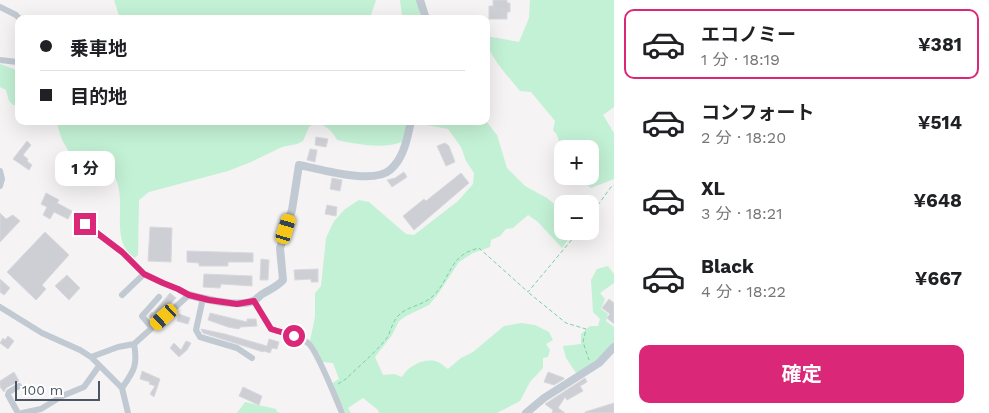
<!DOCTYPE html>
<html lang="ja">
<meta charset="utf-8">
<style>
body{margin:0;font-family:"Work Sans","Noto Sans JP",sans-serif;background:#f6f6f6;color:#202124;height:100vh;display:flex;flex-direction:column;font-size:19px;white-space:nowrap}
*{box-sizing:border-box;margin:0}
p{font-size:16px;color:#757577}
.icon{flex:none;width:28px;height:28px;fill:none;stroke:currentColor;stroke-width:2;stroke-linecap:round;stroke-linejoin:round}
.map{position:relative;flex:1;overflow:hidden}
.details{display:flex;flex-direction:column;background:#fff;width:375px}
.details>*{flex:none}
.hud{position:absolute;left:15px;top:15px;width:475px;height:110px;border-radius:10px;box-shadow:0 5px 20px #0002;display:grid;align-content:center;height:110px;padding:0 25px;background:#fff}
.tools{position:absolute;left:554px;top:140px;display:grid;gap:10px}
.tools a{display:grid;place-items:center;width:45px;height:45px;border-radius:10px;background:#fff;box-shadow:0 5px 20px #0002;font-size:25px}
.scale{position:absolute;left:15px;bottom:12px;width:85px;box-sizing:border-box;padding-left:5px;border:2px solid #4a5661;border-top:0;font-size:14px;line-height:18px;white-space:nowrap;color:#4a5661;-webkit-text-stroke:4px #fff;paint-order:stroke}
.end{position:absolute;width:22px;height:22px;margin:-11px;border:6px solid #db2777;background:#fff;box-shadow:0 0 0 2px #fff}
.from{border-radius:50%}
.bubble{position:absolute;height:35px;border-radius:10px;background:#fff;box-shadow:0 5px 20px #0002;font-size:16px;font-weight:700;line-height:35px;text-align:center}
.car{position:absolute;width:15px;height:30px;margin:-15px -8px;border-radius:6px;box-shadow:0 0 4px 1px #0007;background:linear-gradient(#f5c518 24%,#345 0 40%,#f5c518 0 76%,#345 0 86%,#f5c518 0)}
.hud b{display:flex;align-items:center;gap:18px;height:48px;font-size:19px}
.hud b+b{border-top:1px solid #e0e0e0}
.hud i{width:12px;height:12px;background:#202124}
ul{padding:9px 0 0;list-style:none}
li{display:flex;align-items:center;gap:15px;height:70px;margin:0 10px 8px;padding:0 15px;border:2px solid transparent;border-radius:10px}
li div{flex:1}
li b{display:block;font-size:19px}
li em{font-style:normal;font-weight:700}
li.current{border-color:#db2777}
li>.icon{width:45px;height:45px;stroke-width:1.5}
.cta{display:flex;gap:10px;margin-top:auto;padding:10px 25px}
.cta a{flex:1;height:58px;border-radius:10px;background:#db2777;color:#fff;font-size:20px;font-weight:700;line-height:58px;text-align:center}
main{display:flex;flex:1;min-height:0}
.map>svg:first-child{display:block}
.green{fill:#c3f1d5}
.building{fill:#cdcfd5;stroke:#d7d9de}
.lines{fill:none;stroke-linecap:round;stroke-linejoin:round}
.path{stroke:#7ad0a6;stroke-width:1;stroke-dasharray:4 2.5;stroke-linecap:butt}
.minor{stroke:#c1cad2;stroke-width:6}
.tertiary{stroke:#c1cad2;stroke-width:8}
.route{stroke:#db2777;stroke-width:6}
</style>
<main>
<div class="map">
<svg width="614" height="413" viewBox="0 0 614 413">
<rect width="100%" height="100%" fill="#f5f3f3"/>
<path class="green" d="M114 0H376L371 15 368 19H120Z
M400 0H416L419 6 420 19H404L402 16Z
M530 0H614V107L603 115 614 133V179L591 188 575 176H590V149H562V150L557 135 553 130 555 121 531 92 520 91C509 77 486 54 486 36L519 42 529 18Z
M0 64 19 71V105H13L9 101 6 90 0 87Z
M56 121H408L404 141C384 150 357 144 337 140 332 130 325 125 315 123L309 127 303 141 297 144 282 147 251 162 228 171 149 192 139 200 138 255 135 258C107 241 130 198 113 174L77 165 62 140Z
M418 121H486L497 135 507 168 525 186 547 198 562 210V231H574L562 248 538 222 528 215 513 228 506 229 500 236 491 240 490 247 473 253 459 262 438 294 429 305 406 316 399 321 392 335 375 357 383 375 394 374 402 377C408 366 425 357 438 362 441 363 445 367 448 369L461 358 473 352 504 326 521 323 535 325 549 332 553 340 546 344 550 350 548 357 543 358V368L530 382 520 401 497 413H379L378 410 363 398 348 408 351 413H346L331 384 339 379 333 363 322 362 310 341 315 317V293L321 286 326 238 334 221 345 209 359 200 369 202 406 234 414 235 458 201 473 184 474 173 466 161 461 147 448 129 421 124Z
M608 266 614 274V283L600 293 605 299 601 309 608 314 606 321 614 327V344L595 364 576 373 566 358 563 346 581 344V334L590 326H598L600 319 593 312 591 280 597 269Z
M245 402 276 409 277 412 281 413H237Z"/>
<path class="building" d="M493 0H507V3H510V12H507V19H489V6H493Z
M316 137 328 139 326 147 315 145Z
M27 141 31 145 23 155 28 159 27 161 32 165 29 170 13 159Z
M445 143 449 146 455 162 446 166 437 146Z
M310 149 317 150 315 162 307 160Z
M404 172 407 177 392 187 387 180 395 178Z
M461 173 469 183 414 230 403 216 424 199 426 201Z
M332 178 342 180 340 191 330 189Z
M46 193 59 200 57 203 72 211 68 219 54 212 50 219 43 215 47 207 41 204Z
M327 205 337 207 336 216 325 214Z
M0 213 6 219 13 215 20 221 0 242Z
M150 227 172 228 171 262 148 261Z
M45 232 69 255 42 285 46 289 36 300 7 272Z
M187 251 253 253V262H228V266H199V263L187 262Z
M261 259 269 260 268 280H260Z
M318 269V282H311V279L295 280 294 270Z
M204 274 252 276V286L221 284 220 288 203 287Z
M67 275 80 288 69 300 55 286Z
M0 279 10 288 4 295 0 292Z
M170 293 176 298 153 321 149 316 152 312 153 313Z
M609 299 614 303V324L607 318 610 314 602 308Z
M210 313 247 322V319H256L257 326 240 327 239 329 228 327 208 320Z
M179 314 190 318 188 324 177 321Z
M201 329 225 334 267 346 269 339 279 342 277 349 272 348 270 353 264 351 263 352 203 333Z
M8 336 14 341 8 349 0 343 3 338 5 340Z
M186 341 191 343 187 350 179 357 170 348 174 343 181 350Z
M142 371 160 379 154 397 150 394 155 386 149 384 150 382 140 379Z
M14 372 19 381 6 388 4 392 0 387V381Z
M548 372 564 378V379L554 385 544 382Z
M585 378 587 382 580 386 583 391 567 400 565 397 558 408 565 413H552L553 410 545 404Z
M243 387 262 396 259 405 239 396Z
M614 403V413H585V412Z"/>
<g class="lines">
<path class="path" d="M590 216 611 187 614 185
M529 293 566 323 586 329 583 342 589 360
M338 384 346 379C359 366 375 353 387 338 391 331 392 323 397 317 406 306 423 306 433 296 452 278 448 255 479 248L528 292 579 231"/>
<path class="minor" d="M0 7 16 15 20 19
M0 60 17 62 19 60
M0 171 2 179 0 186
M122 295 144 274
M203 298 196 330 200 337 237 348 252 358
M254 301 271 329C283 333 297 335 308 343 317 350 336 399 342 413
M0 307 42 333 80 350 91 357 122 388C134 371 138 365 134 344L189 295 178 289 163 283 144 274 122 252 85 224
M152 328 142 316 159 297
M91 357 118 347 134 344
M122 388 128 413
M18 413 8 395 9 392 19 386
M22 413 41 409 62 396 84 387 99 366"/>
<path class="tertiary" d="M420 0 426 19
M189 295C204 299 241 308 255 300 258 298 260 295 264 293 271 289 278 286 283 280L280 248 292 210 299 165C320 169 373 185 390 170 404 158 407 139 411 121
M526 413 544 398 599 363 614 347"/>
</g>
<g class="lines">
<path class="route" d="M85 224 122 252 144 274 163 283 178 289 189 295 209 300 237 304 254 301 271 329 294 336"/>
</g>
</svg>
<div class="tools">
<a>+</a>
<a>−</a>
</div>
<div class="scale">100 m</div>
<i class="end from" style="left:294px;top:336px"></i>
<i class="end" style="left:85px;top:224px"></i>
<div class="bubble" style="left:55px;top:151px;width:60px">1 分</div>
<i class="car" style="left:286px;top:229px;rotate:17deg"></i>
<i class="car" style="left:164px;top:317px;rotate:228deg"></i>
<div class="hud">
<b><i class="from"></i>乗車地</b>
<b><i></i>目的地</b>
</div>
</div>
<section class="details">
<ul>
<li class="current"><svg class="icon" aria-label="car" viewBox="0 0 24 24"><path d="M5 17H2v-5l4-1 3-4h7l3 4 3 1v5h-3M9 17h6M6 11h13"/><circle cx="7" cy="17" r="2"/><circle cx="17" cy="17" r="2"/></svg><div><b>エコノミー</b><p>1 分 · 18:19</p></div><em>¥381</em></li>
<li><svg class="icon" aria-label="car" viewBox="0 0 24 24"><path d="M5 17H2v-5l4-1 3-4h7l3 4 3 1v5h-3M9 17h6M6 11h13"/><circle cx="7" cy="17" r="2"/><circle cx="17" cy="17" r="2"/></svg><div><b>コンフォート</b><p>2 分 · 18:20</p></div><em>¥514</em></li>
<li><svg class="icon" aria-label="car" viewBox="0 0 24 24"><path d="M5 17H2v-5l4-1 3-4h7l3 4 3 1v5h-3M9 17h6M6 11h13"/><circle cx="7" cy="17" r="2"/><circle cx="17" cy="17" r="2"/></svg><div><b>XL</b><p>3 分 · 18:21</p></div><em>¥648</em></li>
<li><svg class="icon" aria-label="car" viewBox="0 0 24 24"><path d="M5 17H2v-5l4-1 3-4h7l3 4 3 1v5h-3M9 17h6M6 11h13"/><circle cx="7" cy="17" r="2"/><circle cx="17" cy="17" r="2"/></svg><div><b>Black</b><p>4 分 · 18:22</p></div><em>¥667</em></li>
</ul>
<div class="cta"><a>確定</a></div>
</section>
</main>
